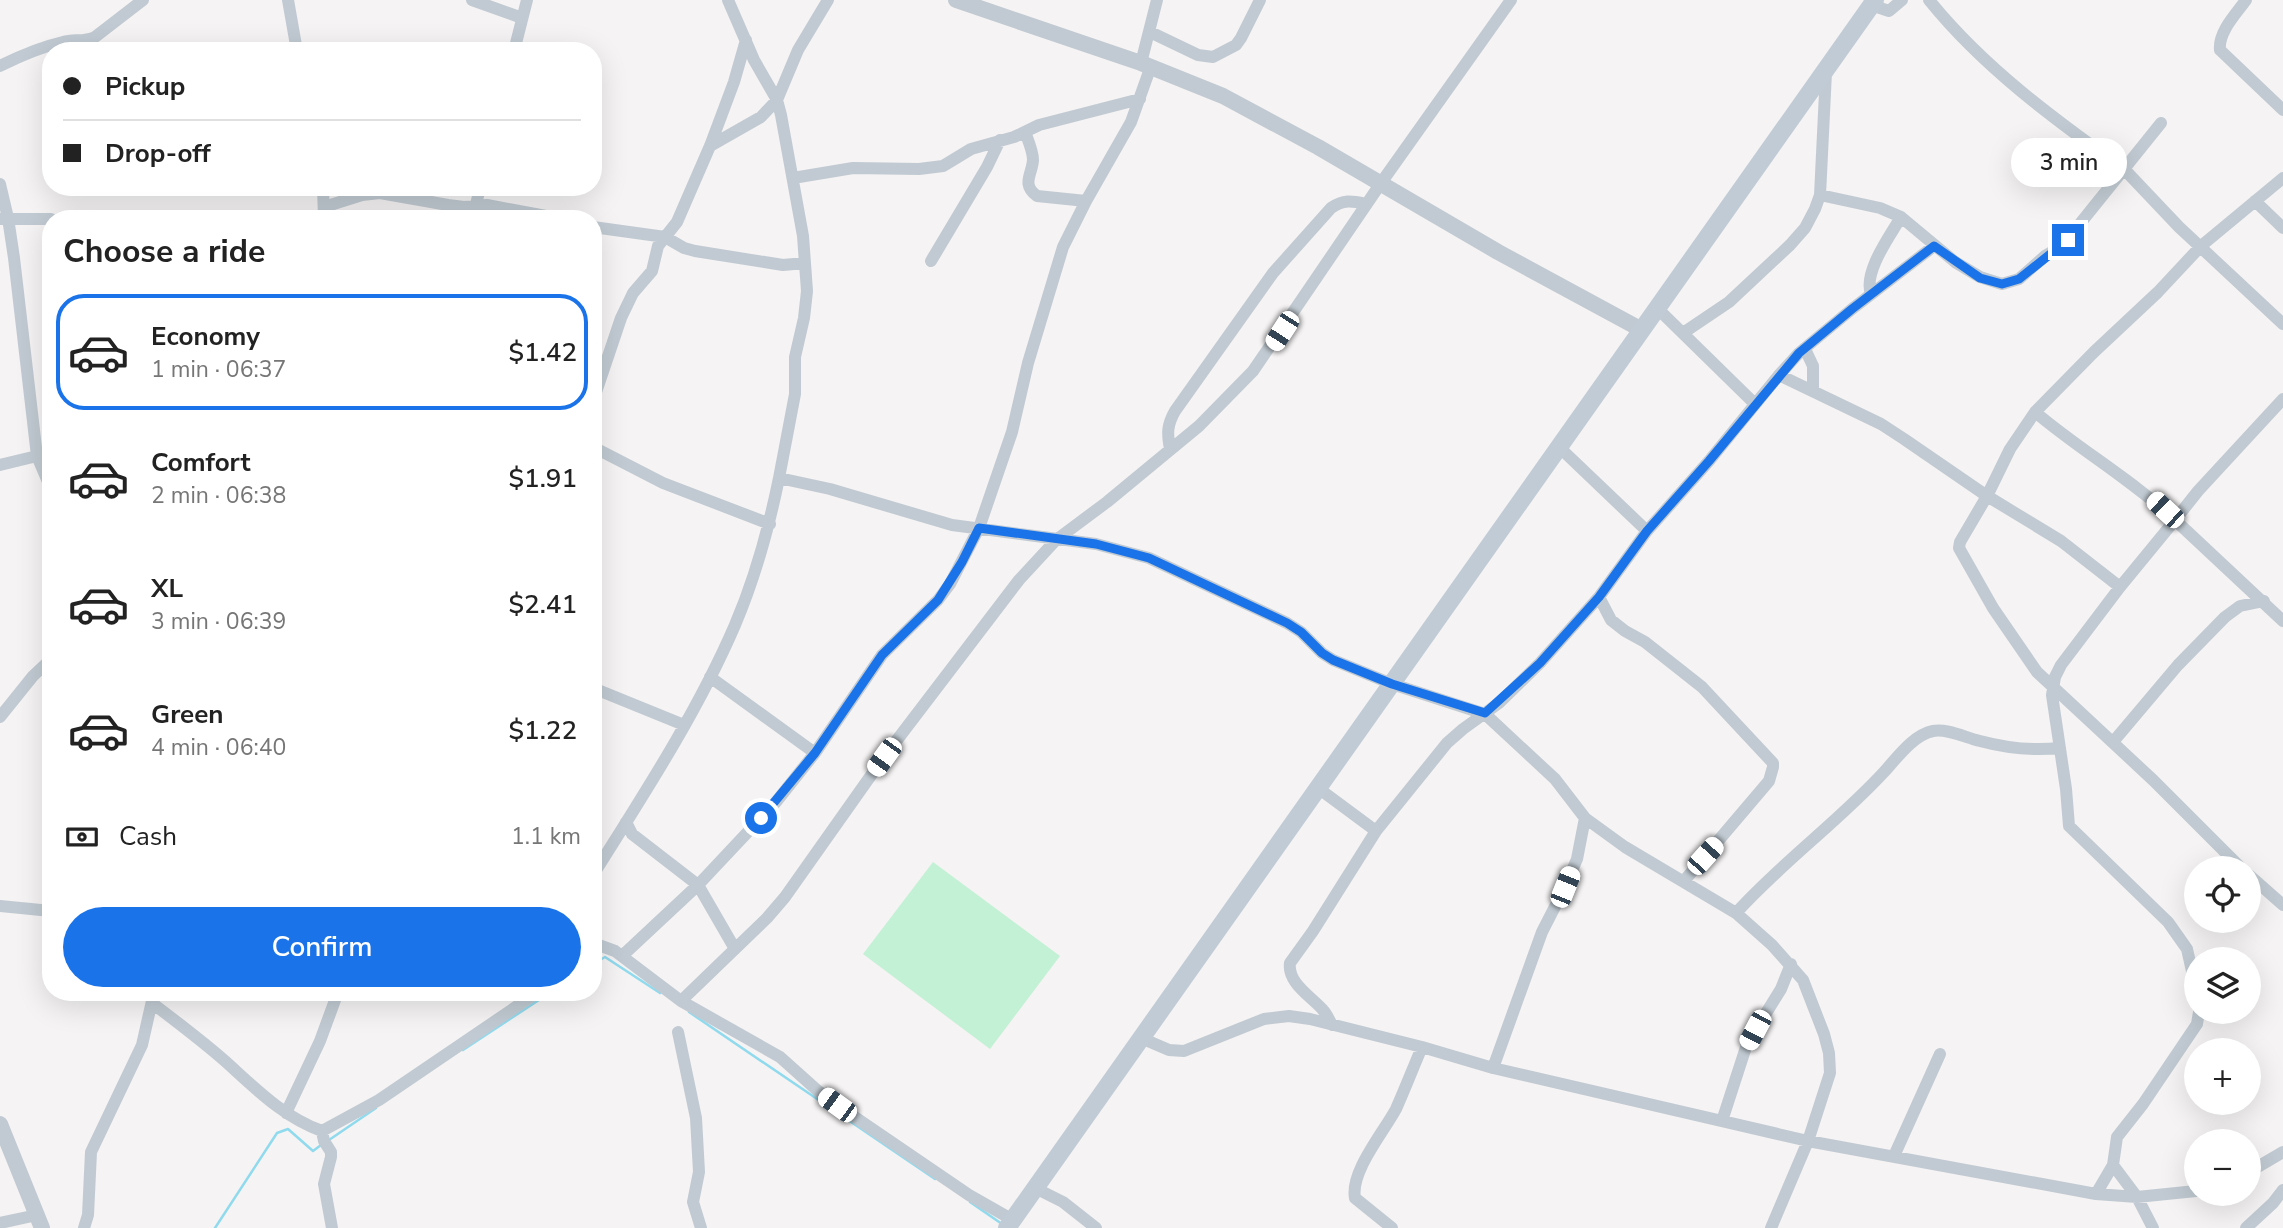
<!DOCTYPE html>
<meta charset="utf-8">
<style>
body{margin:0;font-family:"Nunito Sans",sans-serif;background:#f2f2f2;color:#222;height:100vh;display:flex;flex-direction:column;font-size:26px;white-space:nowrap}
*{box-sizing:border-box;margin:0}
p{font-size:23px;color:#767676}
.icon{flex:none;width:38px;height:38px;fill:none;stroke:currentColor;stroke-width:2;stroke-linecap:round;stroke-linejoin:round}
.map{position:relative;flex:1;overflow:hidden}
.drawer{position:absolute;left:42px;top:210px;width:560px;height:791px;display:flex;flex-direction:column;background:#fff;border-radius:28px;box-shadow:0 7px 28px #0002}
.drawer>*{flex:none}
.banner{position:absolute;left:42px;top:42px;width:560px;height:154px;border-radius:28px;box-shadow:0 7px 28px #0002;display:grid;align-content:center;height:154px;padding:0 21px;background:#fff}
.fabs{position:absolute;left:2184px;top:856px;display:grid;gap:14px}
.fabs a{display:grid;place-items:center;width:77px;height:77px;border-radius:50%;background:#fff;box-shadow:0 7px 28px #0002;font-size:35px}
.end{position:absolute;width:32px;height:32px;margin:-16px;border:9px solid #1a73e8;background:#fff;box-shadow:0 0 0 4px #fff}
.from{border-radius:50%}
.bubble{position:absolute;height:49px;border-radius:24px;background:#fff;box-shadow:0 7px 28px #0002;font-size:23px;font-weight:600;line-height:49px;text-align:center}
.car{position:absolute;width:21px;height:42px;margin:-21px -10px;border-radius:9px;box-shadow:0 0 5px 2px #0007;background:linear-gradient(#fff 24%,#345 0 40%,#fff 0 76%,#345 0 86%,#fff 0)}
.banner b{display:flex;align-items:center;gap:24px;height:66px;font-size:26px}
.banner b+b{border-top:2px solid #e0e0e0}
.banner i{width:18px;height:18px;background:#222}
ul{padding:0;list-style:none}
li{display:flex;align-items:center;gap:21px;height:116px;margin:0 14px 10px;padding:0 7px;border:4px solid transparent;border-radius:28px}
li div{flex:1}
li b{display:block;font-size:26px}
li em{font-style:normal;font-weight:600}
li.selected{border-color:#1a73e8}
li>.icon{width:63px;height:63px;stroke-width:1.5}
h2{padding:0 21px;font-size:32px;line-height:84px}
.pay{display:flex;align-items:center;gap:18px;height:77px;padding:0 21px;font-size:26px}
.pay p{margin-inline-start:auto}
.cta{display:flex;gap:14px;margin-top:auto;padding:14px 21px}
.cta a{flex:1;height:80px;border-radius:42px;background:#1a73e8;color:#fff;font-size:28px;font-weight:600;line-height:80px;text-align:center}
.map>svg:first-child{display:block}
.green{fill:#c3f1d5}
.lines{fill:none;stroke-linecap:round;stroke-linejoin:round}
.stream{stroke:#90daee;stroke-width:2.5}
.minor{stroke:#c1cad2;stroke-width:12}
.tertiary{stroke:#c1cad2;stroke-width:16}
.secondary{stroke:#c1cbd6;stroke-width:18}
.route{stroke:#1a73e8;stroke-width:9}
</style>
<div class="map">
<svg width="2283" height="1228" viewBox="0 0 2283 1228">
<rect width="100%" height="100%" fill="#f5f3f3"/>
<path class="green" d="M933 862 1060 956 990 1049 863 954Z"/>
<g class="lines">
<path class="stream" d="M593 964 605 957 660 993
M689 1012 935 1179
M463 1050 551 992
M329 1140 376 1108
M970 1202 1002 1224
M215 1228 277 1133 288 1129 313 1151 321 1145"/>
<path class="minor" d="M288 0 297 51
M472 0 522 18
M728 0 754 60 777 100 781 115 803 236 807 291 804 318 795 357V394L779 478 830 489 952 525 1096 544 1149 558 1287 623 1301 632 1322 653 1333 660 1392 684 1485 714 1555 779 1585 818 1625 847 1736 913 1772 945 1803 980 1824 1034 1829 1053 1830 1073 1808 1141 1771 1228
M1929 0C1983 67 2054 119 2124 169L2161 123
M2246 0C2236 14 2218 32 2220 50L2283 110
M1871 5 1889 11 1902 0
M1150 32 1198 55 1213 57 1236 45 1241 38 1260 0
M514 51 527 0
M1141 63 1157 0
M0 66C20 56 41 47 63 42 74 39 85 42 95 37L143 0
M1025 132C1028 140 1033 151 1033 160 1032 175 1021 184 1037 196L1086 201
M710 146 761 117 777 100 798 50 828 0
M793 178 853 168 919 169 943 166 971 149 1014 137 1039 125 1140 99
M0 184 8 218 14 258 37 456 51 489
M323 187 324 219
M1820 195 1880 208 1901 217 1955 262 1980 277 2002 284 2019 279 2045 256 2062 246 2124 169 2179 227 2283 324
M2255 201 2283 228
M476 205 480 187
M324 207 362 195 380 193 448 205 464 207 487 205 562 219
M0 219H51
M593 227 665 237 684 248 695 251 783 265 805 263
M931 261 987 167 1000 140
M1871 294C1863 272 1890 236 1901 217
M1658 309 1755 404
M1683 333 1729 302 1790 245 1805 228 1815 209 1820 195 1826 72
M1805 349 1813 366V391
M1779 375 1799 353 1852 309 1934 246
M593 401 621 318 633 293 652 271 658 246 677 222 710 146 734 82 746 40
M2035 412C2080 450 2132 480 2175 520L2198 491 2283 399
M1559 447 1647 531
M595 448 663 483 770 524
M1170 449C1167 433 1167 425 1175 411L1273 273 1331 208C1344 199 1352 201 1367 204
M0 465 37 456H51
M1599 597 1611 620 1625 631 1645 642 1702 687 1773 763V767L1769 781 1684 881
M710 677 815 753
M593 688 684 725
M0 717 33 676 51 659
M2113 742 2178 665 2225 617 2240 606 2264 601
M1318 788 1376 831
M626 822 632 834 698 885 735 949
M2241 868 2153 780 2037 672 1993 608 1959 548 1960 542 1987 496 2010 449 2035 412 2094 352 2158 292 2201 246 2283 178
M593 875C644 794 697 713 735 625 755 578 769 527 779 478
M2249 875 2283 905
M0 906 51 911
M1736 913C1782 862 1838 822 1884 772 1897 758 1913 735 1933 731 1947 728 1966 738 1980 741 2006 748 2032 751 2060 748
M593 943 615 951 681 1001 780 1057 818 1091 856 1118 969 1195 1013 1220
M622 956 698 885 776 802 815 753 882 655 938 600 950 584 979 528 1012 432 1028 363 1063 247 1086 201 1131 122 1151 66
M2196 989 2187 949 2168 922 2069 826 2066 789 2052 695 2055 677 2061 665 2120 587 2175 520 2283 621
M681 1001 767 918 785 897 884 757 1019 580 1056 540 1107 502 1199 426 1253 371 1381 183 1511 0
M152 1003C177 1022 201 1040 225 1061 255 1088 283 1117 322 1131L379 1100 538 992
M1332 1025C1329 1020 1327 1014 1323 1010 1312 997 1287 983 1290 963L1313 931 1376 831 1447 743 1463 729 1499 703 1540 663 1599 597 1647 531 1709 461 1779 375 1881 424 1904 439 1987 496 2061 541 2120 587
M678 1032 696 1118 699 1172 693 1202 701 1228
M1141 1038 1169 1050 1184 1051 1264 1019 1289 1016 1310 1019 1422 1047 1493 1068 1808 1141 2096 1194 2137 1197 2196 1191
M1493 1068 1542 932 1565 887 1577 859 1585 818
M286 1113 320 1041 338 992
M1722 1121 1747 1044 1781 989 1791 964
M322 1131 324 1141 331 1152V1157L324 1184 332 1228
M1894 1156 1940 1054
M2113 1165 2137 1197 2153 1228
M2249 1172 2283 1152
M1035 1188 1063 1202 1096 1228
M2096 1194 2113 1165 2117 1137 2143 1104 2197 1024 2199 1012
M0 1223 37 1215
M84 1228 88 1215 91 1152 142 1045 154 992
M1392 1228 1355 1198C1350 1172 1383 1133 1396 1109 1405 1089 1413 1068 1422 1047
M2246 1228 2273 1203 2283 1190"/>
<path class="tertiary" d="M956 0 1141 63 1223 96 1318 147 1498 252 1642 330
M0 1124 42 1228"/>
<path class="secondary" d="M1007 1228 1875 0"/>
</g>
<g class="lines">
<path class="route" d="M761 818 815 753 882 655 938 600 962 562 979 528 1096 544 1149 558 1287 623 1301 632 1322 653 1333 660 1392 684 1485 713 1540 663 1599 597 1647 531 1709 461 1799 353 1852 309 1934 246 1980 278 2002 284 2019 279 2068 240"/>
</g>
</svg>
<div class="fabs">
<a><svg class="icon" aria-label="locate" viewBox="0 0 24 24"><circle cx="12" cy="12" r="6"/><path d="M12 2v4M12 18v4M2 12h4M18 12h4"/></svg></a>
<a><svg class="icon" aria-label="layers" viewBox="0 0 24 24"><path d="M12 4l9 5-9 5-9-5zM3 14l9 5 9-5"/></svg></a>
<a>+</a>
<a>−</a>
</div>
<i class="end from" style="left:761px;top:818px"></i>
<i class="end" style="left:2068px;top:240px"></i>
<div class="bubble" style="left:2011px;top:138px;width:116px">3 min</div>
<i class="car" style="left:1282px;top:331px;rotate:213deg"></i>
<i class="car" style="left:2165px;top:510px;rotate:313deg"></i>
<i class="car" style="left:884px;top:757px;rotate:216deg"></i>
<i class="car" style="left:1705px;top:856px;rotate:42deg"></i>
<i class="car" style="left:1565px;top:887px;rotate:22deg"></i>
<i class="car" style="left:1755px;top:1030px;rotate:208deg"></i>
<i class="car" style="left:837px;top:1105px;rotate:306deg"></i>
<div class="banner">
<b><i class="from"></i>Pickup</b>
<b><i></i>Drop-off</b>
</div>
<section class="drawer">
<h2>Choose a ride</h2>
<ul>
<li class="selected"><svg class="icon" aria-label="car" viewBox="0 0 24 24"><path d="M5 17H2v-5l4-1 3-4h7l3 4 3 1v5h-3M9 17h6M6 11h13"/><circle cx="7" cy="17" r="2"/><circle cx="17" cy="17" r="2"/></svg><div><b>Economy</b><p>1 min · 06:37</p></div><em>$1.42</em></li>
<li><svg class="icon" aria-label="car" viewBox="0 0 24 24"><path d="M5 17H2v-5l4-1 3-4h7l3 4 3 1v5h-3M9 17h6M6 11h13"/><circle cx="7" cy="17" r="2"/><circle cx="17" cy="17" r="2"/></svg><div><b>Comfort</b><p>2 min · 06:38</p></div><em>$1.91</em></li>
<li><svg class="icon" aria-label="car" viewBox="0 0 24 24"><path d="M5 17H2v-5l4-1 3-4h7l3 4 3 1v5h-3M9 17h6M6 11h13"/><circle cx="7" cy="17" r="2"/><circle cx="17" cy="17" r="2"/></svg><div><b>XL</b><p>3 min · 06:39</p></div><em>$2.41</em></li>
<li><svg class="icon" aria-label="car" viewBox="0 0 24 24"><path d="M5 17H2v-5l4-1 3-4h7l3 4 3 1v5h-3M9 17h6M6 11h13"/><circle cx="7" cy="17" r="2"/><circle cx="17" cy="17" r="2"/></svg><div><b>Green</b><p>4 min · 06:40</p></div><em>$1.22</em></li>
</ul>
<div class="pay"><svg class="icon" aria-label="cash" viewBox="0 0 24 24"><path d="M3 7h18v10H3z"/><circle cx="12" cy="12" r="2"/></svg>Cash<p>1.1 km</p></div>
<div class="cta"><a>Confirm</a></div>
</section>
</div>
